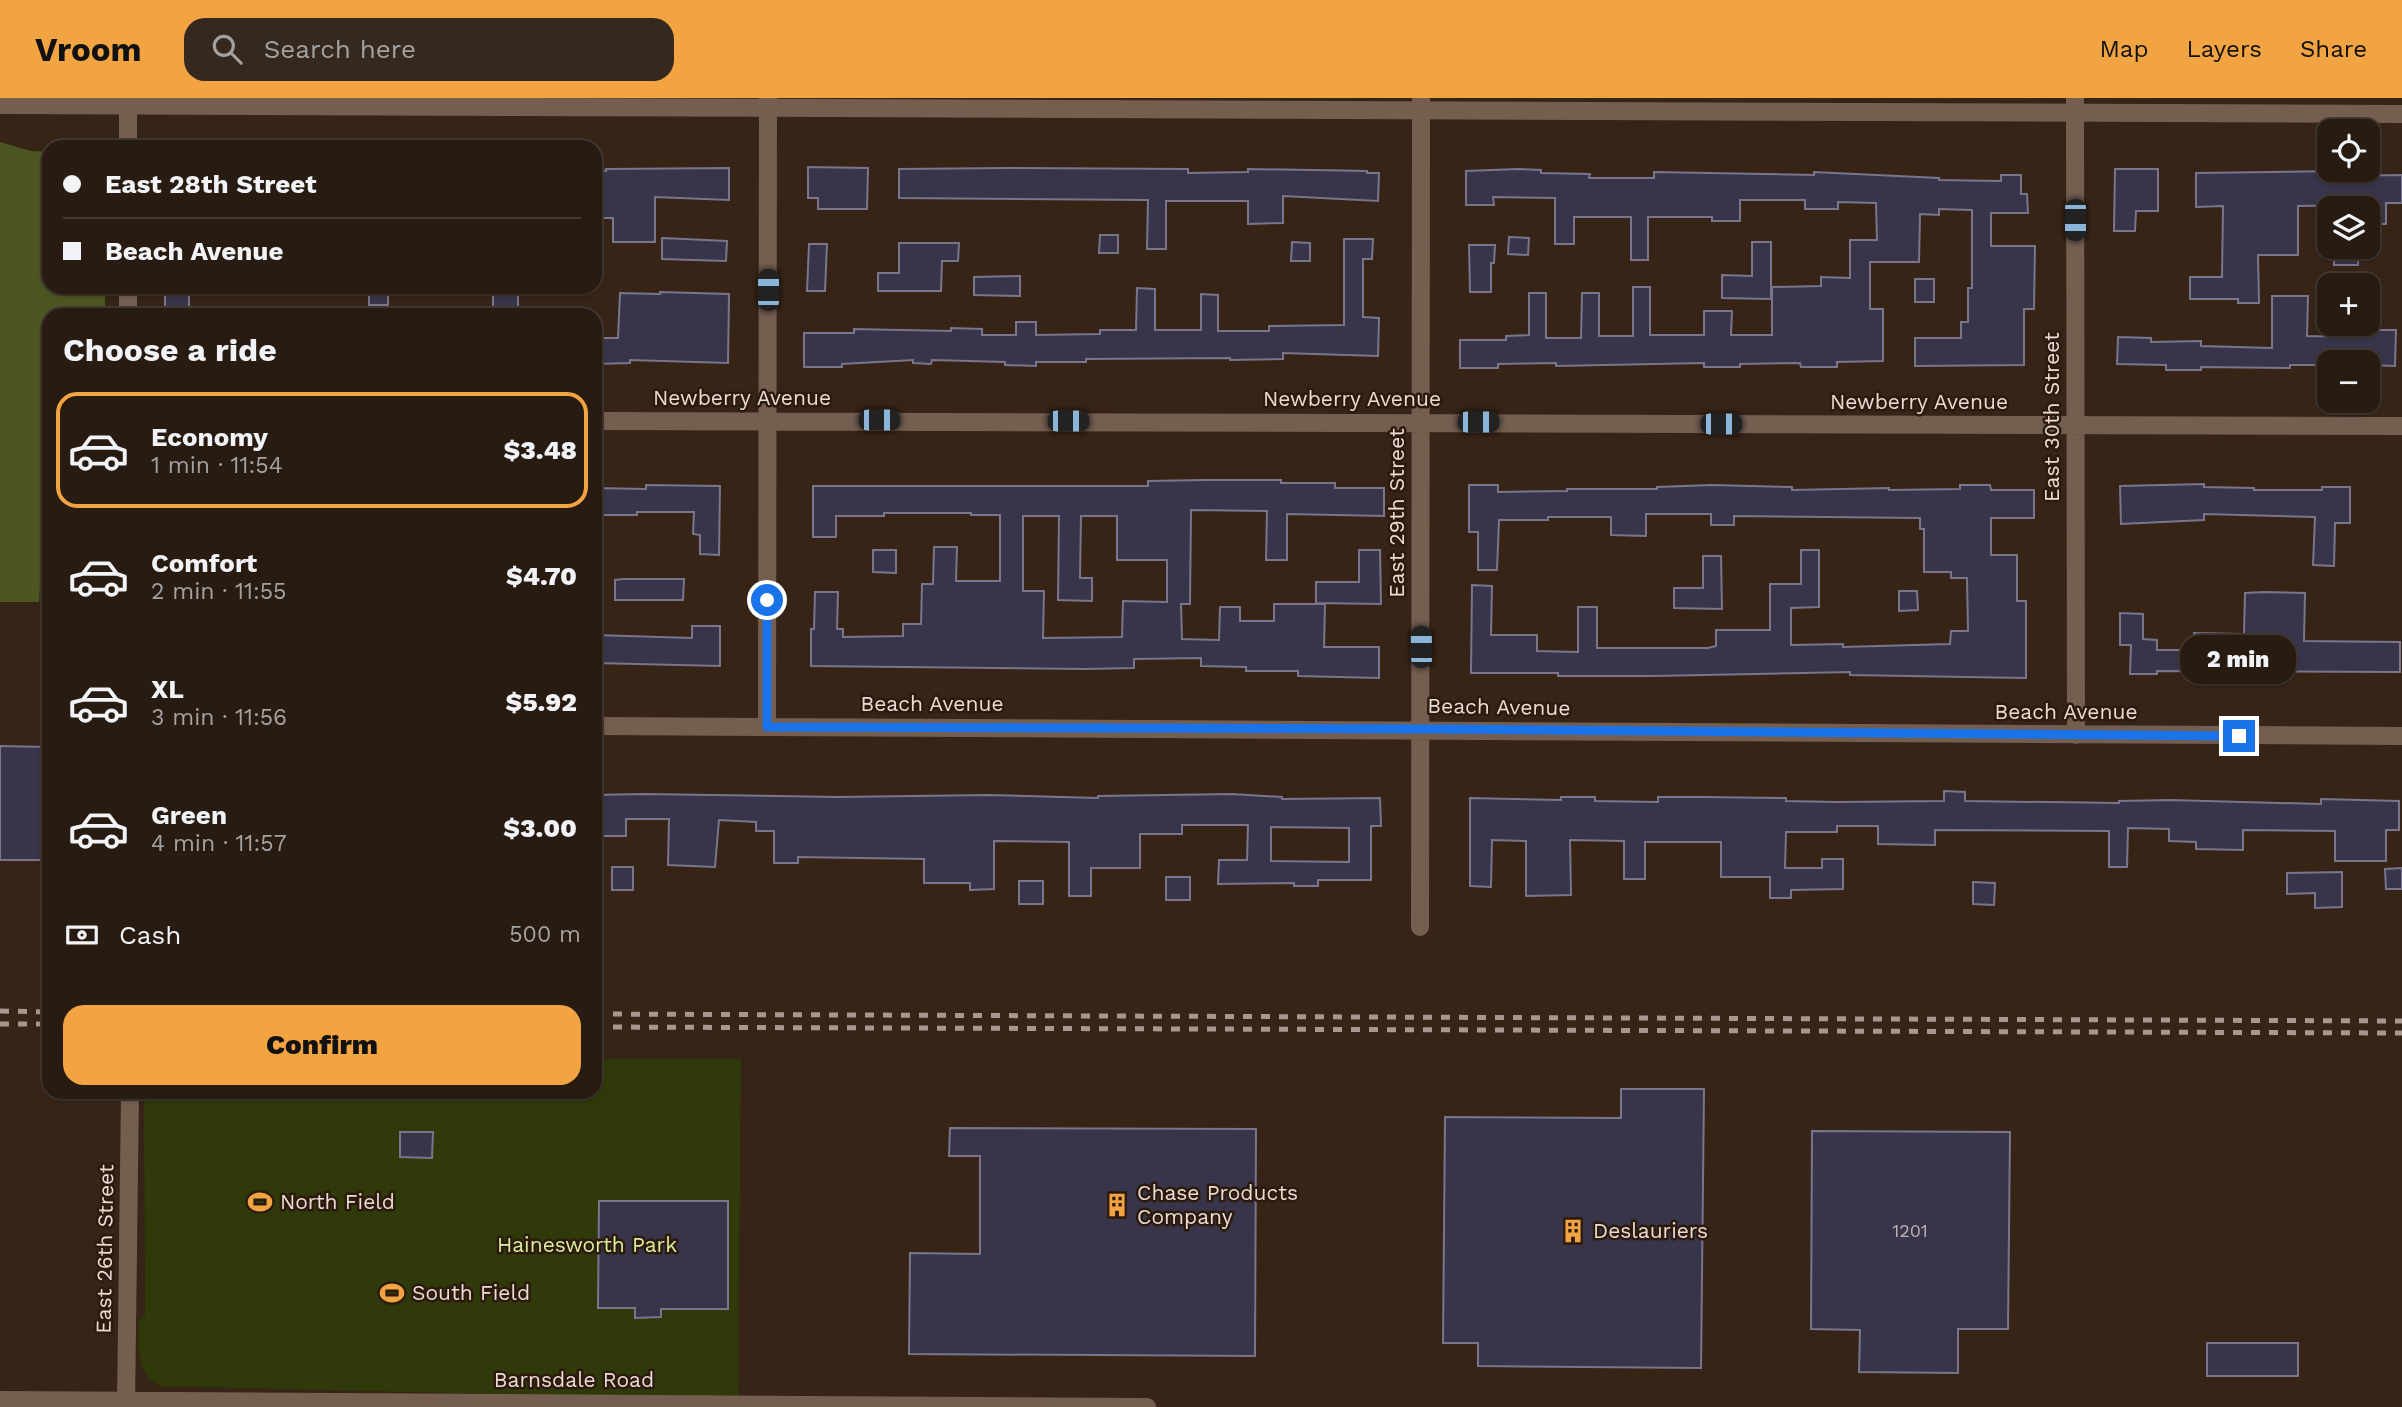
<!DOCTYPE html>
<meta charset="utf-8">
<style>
body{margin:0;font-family:"Work Sans",sans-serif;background:#34281f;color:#f1f3f6;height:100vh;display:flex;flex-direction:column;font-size:26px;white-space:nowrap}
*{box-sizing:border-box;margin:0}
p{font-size:23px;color:#a5a19f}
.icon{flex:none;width:38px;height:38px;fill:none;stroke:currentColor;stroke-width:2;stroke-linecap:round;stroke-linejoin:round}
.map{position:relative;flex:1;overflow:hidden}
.sheet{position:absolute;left:42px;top:210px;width:560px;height:791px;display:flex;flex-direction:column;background:#281b11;border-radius:21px;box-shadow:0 2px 5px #0004,0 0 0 2px #443931}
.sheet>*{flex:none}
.hud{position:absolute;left:42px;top:42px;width:560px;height:154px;border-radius:21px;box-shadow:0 2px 5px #0004,0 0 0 2px #443931;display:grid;align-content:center;height:154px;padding:0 21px;background:#281b11}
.tools{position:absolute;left:2317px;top:21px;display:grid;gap:14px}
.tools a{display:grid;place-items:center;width:63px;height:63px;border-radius:14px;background:#281b11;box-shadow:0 2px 5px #0004,0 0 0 2px #443931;font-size:35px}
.end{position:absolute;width:32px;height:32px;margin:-16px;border:9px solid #1a73e8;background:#fff;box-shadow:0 0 0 4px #fff}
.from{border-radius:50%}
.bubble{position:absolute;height:49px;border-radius:21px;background:#281b11;box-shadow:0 2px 5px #0004,0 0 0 2px #443931;font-size:23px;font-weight:800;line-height:49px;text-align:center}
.car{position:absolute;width:21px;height:42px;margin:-21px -10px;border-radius:9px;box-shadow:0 0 5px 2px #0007;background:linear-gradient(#222 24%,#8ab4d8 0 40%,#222 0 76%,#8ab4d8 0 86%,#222 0)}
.hud b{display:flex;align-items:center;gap:24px;height:66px;font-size:26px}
.hud b+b{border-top:2px solid #443931}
.hud i{width:18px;height:18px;background:#f1f3f6}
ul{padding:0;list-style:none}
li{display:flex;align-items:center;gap:21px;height:116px;margin:0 14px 10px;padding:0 7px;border:4px solid transparent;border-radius:21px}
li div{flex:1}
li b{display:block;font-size:26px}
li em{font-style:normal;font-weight:800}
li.active{border-color:#f3a442}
li>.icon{width:63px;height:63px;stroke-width:1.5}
h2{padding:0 21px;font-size:32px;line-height:84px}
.pay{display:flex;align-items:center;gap:18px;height:77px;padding:0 21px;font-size:26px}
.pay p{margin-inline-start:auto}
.button{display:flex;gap:14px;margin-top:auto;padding:14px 21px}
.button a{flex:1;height:80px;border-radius:21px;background:#f3a442;color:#111;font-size:28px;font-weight:800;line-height:80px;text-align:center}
header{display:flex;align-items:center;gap:42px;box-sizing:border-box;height:98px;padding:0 35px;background:#f3a442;color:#111}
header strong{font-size:33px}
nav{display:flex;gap:38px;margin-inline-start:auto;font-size:24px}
.search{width:490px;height:63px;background:#34281f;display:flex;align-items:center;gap:18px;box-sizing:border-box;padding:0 24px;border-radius:21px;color:#a5a19f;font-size:26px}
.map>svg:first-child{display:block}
.green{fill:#2f390a}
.forest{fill:#4b5623}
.building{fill:#38354a;stroke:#79758d;stroke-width:2;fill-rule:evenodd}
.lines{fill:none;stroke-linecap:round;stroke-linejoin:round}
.street{stroke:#745e50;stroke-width:18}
.secondary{stroke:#745e50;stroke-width:18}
.rail{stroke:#a7988f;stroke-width:5;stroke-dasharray:9 9;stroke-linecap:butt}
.route{stroke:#1a73e8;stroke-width:9}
.labels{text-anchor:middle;stroke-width:5;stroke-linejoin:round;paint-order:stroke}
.number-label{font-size:18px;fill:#bdb2b2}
.street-label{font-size:21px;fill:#e9dcd4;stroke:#2c1a0d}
.poi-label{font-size:21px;fill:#e9dcd4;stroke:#2c1a0d;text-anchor:start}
.park-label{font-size:21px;fill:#d9ee9d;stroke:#2c1a0d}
</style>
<header>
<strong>Vroom</strong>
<div class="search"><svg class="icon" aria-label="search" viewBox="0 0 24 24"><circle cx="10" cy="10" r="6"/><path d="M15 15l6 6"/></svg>Search here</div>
<nav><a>Map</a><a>Layers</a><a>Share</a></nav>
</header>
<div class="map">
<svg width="2402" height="1309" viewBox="0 0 2402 1309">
<rect width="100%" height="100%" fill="#362417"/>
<path class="green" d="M595 961H741L738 1302 160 1288C134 1275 139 1248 139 1223L145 1218 144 994H595Z"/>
<path class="forest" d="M0 44 31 53 49 54V189H105V217H49V487H40L39 504H0Z"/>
<path class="building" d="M808 69 868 70 867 111H818V100H808Z
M729 70V102L655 99V144H613V120H595V73H606V71Z
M1007 70 1188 71V75L1248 74V71L1367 73V75H1379L1378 103 1283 98V125L1248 126V103H1166V151H1147L1148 102 899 100V71Z
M1518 71 1541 72V75L1590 76 1589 80H1654V74L1814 77V74L1939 80V82L2001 83V77H2021V96H2027L2028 115H1991V148H2035L2034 211H2024V267L1915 268V240H1961V224H1968V190H1972V112L1939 111V117L1920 116 1919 164H1870V211H1883V263L1837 264V269H1801L1800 265 1740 266V269H1704V265L1556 268V265L1498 266V270H1460V242H1506V238L1529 237V195H1546V240H1581L1582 195H1599V238H1633V189H1650V237H1704V213H1732L1731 237H1772V189L1821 188V179L1850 180V142H1877L1876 105 1838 104V111H1805V102H1740V123H1712V119H1648V162H1631V119H1574V146H1555V100L1493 99 1494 107H1466V73Z
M2115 71H2158V113H2136L2135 133H2114Z
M2340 73V78L2402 77V105H2386V126H2368L2366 107 2298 108V157H2258L2259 205H2238V201H2190V179H2222L2223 108 2196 109V75Z
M1100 137H1118V155H1099Z
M1509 139 1529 140 1528 157 1508 156Z
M662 140 727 143 726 163 662 161Z
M1344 141H1373L1372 161H1363V219L1379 220 1378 258 1283 255V261L1230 262V260L1086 261V264H1036V268L1005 267V264L932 262 931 266 913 265V262L842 266V269H804V235H854V231L951 233V230L982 231V237H1016V224H1036V237L1100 236V232H1136L1137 190 1155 191V232H1201V196L1218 197V233H1269V228L1344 227Z
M1292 144 1310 145V163H1291Z
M1752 144H1771V201L1722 200V177L1752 178Z
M899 145H959L958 163H942L941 193H878V175H899Z
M809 146H827L825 193H807Z
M1469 147H1495L1494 165H1491V194H1470Z
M2334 149H2359L2358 167H2334Z
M1020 178V198L974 197V179Z
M1915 181H1934V204H1915Z
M165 189H189V217H165Z
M369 189H388V207H369Z
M493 192H518V214L493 215Z
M660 194 729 196 728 265 630 262V265L595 266V240H618L620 195 660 196Z
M2272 198H2308L2307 238 2361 239 2362 232H2396L2395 268 2368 267V264H2329V267H2290V270L2201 269V272H2166V267L2117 266 2118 239 2151 240V244L2201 243V248L2272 250Z
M1203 382H1281V385H1335V390H1384V418L1287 416V462H1266L1267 413 1191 412 1190 506H1181L1182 541 1219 542 1220 509H1240V523H1274V506H1325L1324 549H1379V580L1298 578V573H1246V569L1201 568V560L1134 561V570L1085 571 811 568V531H814L815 494H838L837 531H843V539L903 538V526H921L922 486H933L934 449H957L956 483H1000V417H971V415H884V418H836V439H813V388H1148V383ZM1023 418H1059L1058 502 1092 503V480H1080L1081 418H1117V462H1167V504L1123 503 1122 539 1043 540 1044 493H1023Z
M2204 386V389L2254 390V392H2322V389H2350V425H2335L2334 468 2313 467 2315 419 2204 416V422L2121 426 2120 388Z
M646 387 720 388 719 457 700 456V437L693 436 694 414H637V417H595V390L646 391Z
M1469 387H1498V394L1567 393V391H1657V389L1712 387 1792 389V392L1889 390V392L1960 391V387H1990L1991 392H2034V420H1991V457H2017V503H2026V580L1850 577V574L1654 578H1558V575H1471L1472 487 1492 488 1491 537H1537V553L1578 554V509H1597V550H1708L1716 548V532H1770V486H1801V452H1819V509L1791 510V547L1843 546V549L1950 546 1951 533H1968L1967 480H1951V474H1924V431H1920V420L1734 418V427H1711V416H1646V438L1611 437V419H1548V422H1499L1497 472H1478V434H1469Z
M873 452H896V475L873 474Z
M1359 452H1380L1381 506 1316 505V484H1359Z
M1703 458H1721L1722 511 1674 510V490H1703Z
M623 481H684L683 502H615V482Z
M1899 493H1917L1918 512 1899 513Z
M2264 494 2305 495 2304 543 2400 544V574L2157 573V576H2130L2131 547H2120V515L2143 516V541L2157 542V552H2194V535L2244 536 2245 495Z
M692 528H720V568L595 565V537L692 540Z
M0 648 49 649V762H0Z
M1944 693 1965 694V703L2119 705V703L2170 702 2321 706V701L2399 703V732H2386V763H2335V733L2243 732V752L2196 751V744L2169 743V731L2128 730 2127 769H2109V733L1935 732V747L1878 746V728H1837V734H1786L1785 770H1822V761H1843V791L1791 792V800H1770V779H1721V744H1645V781H1624V743L1570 742 1571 797 1526 798V743L1492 742 1491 789 1470 788V700L1561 702V699H1595V703L1658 704V699H1704L1786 700V703L1837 704 1944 703Z
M643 696 838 699 988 697 1098 700V698L1232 696 1282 699V701L1380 700 1381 728H1371V782H1318V788H1294V785L1218 786 1219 762H1247L1248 727H1182V736H1140V770H1091V798H1069V744L994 743V791L970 792V785H924V761L798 759V765H774V733H756V724L719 722 715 769 668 767 669 721H626V738H595V697ZM1271 729 1349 730V764L1271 763Z
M612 769H633V792H612Z
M2402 770V791H2386L2385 771Z
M2342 774V809L2315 810V795L2287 796V775Z
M1166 779H1190V802H1166Z
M1019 783H1043V806H1019Z
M1973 784 1995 785 1994 807 1973 806Z
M1621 991H1704L1701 1270 1478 1268V1245H1443L1445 1019 1621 1020Z
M950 1030 1256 1031 1255 1258 909 1256 910 1155 980 1156V1058H949Z
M1812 1033 2010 1034 2008 1231H1958V1275L1859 1274 1860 1232 1811 1231Z
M400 1034H433L432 1060 400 1059Z
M599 1103H728V1211H661V1219L635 1220V1210H598Z
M2207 1245H2298V1278H2207Z"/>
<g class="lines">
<path class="street" d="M128 0V49
M2075 0 2076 637
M128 189V217
M595 323 2402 328
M595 628 2402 638
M767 629 768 0
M1420 829 1421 0
M0 1302 1147 1309
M126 1309 130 994"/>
<path class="secondary" d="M0 7 2402 16"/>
<path class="rail" d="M0 913 49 914
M595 916 2402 923
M0 926H49
M595 929 2402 935"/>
</g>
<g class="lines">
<path class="route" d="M767 502V629L1436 631 2239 638"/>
</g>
<defs>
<g id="stadium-bare" transform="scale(1.89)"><path d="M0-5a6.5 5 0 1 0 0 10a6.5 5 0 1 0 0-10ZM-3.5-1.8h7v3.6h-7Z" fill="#f3a442" stroke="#2c1a0d" stroke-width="2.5" paint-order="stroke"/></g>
<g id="building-bare" transform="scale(1.89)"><path d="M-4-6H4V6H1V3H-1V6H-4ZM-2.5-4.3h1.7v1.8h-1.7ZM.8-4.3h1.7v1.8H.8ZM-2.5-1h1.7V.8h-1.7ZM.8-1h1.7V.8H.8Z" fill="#f3a442" stroke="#2c1a0d" stroke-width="2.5" paint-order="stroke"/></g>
</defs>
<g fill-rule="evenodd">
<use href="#stadium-bare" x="260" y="1104"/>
<use href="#building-bare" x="1117" y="1107"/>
<use href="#building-bare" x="1573" y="1133"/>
<use href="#stadium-bare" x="392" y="1195"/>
</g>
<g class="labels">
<g class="number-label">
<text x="1910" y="1139">1201</text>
</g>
<g class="street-label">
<text x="742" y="307">Newberry Avenue</text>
<text x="1352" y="308">Newberry Avenue</text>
<text x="1919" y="311">Newberry Avenue</text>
<text transform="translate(2052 319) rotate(-90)" y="7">East 30th Street</text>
<text transform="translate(1397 415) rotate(-90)" y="7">East 29th Street</text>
<text x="932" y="613">Beach Avenue</text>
<text transform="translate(1499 609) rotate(1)" y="7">Beach Avenue</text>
<text x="2066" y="621">Beach Avenue</text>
<text transform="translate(105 1151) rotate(-89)" y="7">East 26th Street</text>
<text x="574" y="1289">Barnsdale Road</text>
</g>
<g class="poi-label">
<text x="1137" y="1102">Chase Products<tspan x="1137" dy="24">Company</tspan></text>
<text x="280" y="1111">North Field</text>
<text x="1593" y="1140">Deslauriers</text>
<text x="412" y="1202">South Field</text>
</g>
<g class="park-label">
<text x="587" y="1154">Hainesworth Park</text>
</g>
</g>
</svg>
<div class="tools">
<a><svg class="icon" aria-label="locate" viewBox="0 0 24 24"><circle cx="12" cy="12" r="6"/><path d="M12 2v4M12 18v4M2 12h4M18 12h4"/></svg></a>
<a><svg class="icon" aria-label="layers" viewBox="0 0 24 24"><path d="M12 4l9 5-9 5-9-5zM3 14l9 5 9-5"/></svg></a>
<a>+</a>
<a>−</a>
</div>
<i class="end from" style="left:767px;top:502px"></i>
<i class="end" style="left:2239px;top:638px"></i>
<div class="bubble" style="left:2180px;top:537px;width:116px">2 min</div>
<i class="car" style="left:2075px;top:122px;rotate:180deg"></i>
<i class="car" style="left:768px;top:192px;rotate:0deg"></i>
<i class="car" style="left:879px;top:322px;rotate:90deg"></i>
<i class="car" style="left:1068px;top:323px;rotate:90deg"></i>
<i class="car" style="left:1478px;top:324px;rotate:90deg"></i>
<i class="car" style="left:1721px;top:326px;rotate:90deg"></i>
<i class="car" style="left:1421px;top:549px;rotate:359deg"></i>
<div class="hud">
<b><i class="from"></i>East 28th Street</b>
<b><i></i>Beach Avenue</b>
</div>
<section class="sheet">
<h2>Choose a ride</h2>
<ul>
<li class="active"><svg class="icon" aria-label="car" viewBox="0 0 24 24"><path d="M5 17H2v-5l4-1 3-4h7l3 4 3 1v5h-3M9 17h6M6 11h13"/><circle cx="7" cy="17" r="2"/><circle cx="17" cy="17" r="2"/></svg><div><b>Economy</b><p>1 min · 11:54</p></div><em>$3.48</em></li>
<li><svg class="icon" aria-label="car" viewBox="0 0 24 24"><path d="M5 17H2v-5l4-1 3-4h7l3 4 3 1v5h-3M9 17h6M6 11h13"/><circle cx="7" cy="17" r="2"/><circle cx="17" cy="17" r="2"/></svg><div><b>Comfort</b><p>2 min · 11:55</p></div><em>$4.70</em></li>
<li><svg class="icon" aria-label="car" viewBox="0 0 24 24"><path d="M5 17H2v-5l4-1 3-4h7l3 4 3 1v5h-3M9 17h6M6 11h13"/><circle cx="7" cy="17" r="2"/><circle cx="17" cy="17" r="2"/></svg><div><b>XL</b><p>3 min · 11:56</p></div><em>$5.92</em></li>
<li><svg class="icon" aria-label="car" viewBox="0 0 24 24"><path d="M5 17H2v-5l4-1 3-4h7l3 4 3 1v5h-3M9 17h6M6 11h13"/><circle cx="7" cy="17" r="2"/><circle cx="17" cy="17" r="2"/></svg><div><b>Green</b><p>4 min · 11:57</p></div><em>$3.00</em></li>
</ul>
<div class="pay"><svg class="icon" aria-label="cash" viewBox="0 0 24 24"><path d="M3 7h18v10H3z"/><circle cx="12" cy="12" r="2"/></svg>Cash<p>500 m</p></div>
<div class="button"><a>Confirm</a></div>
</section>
</div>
